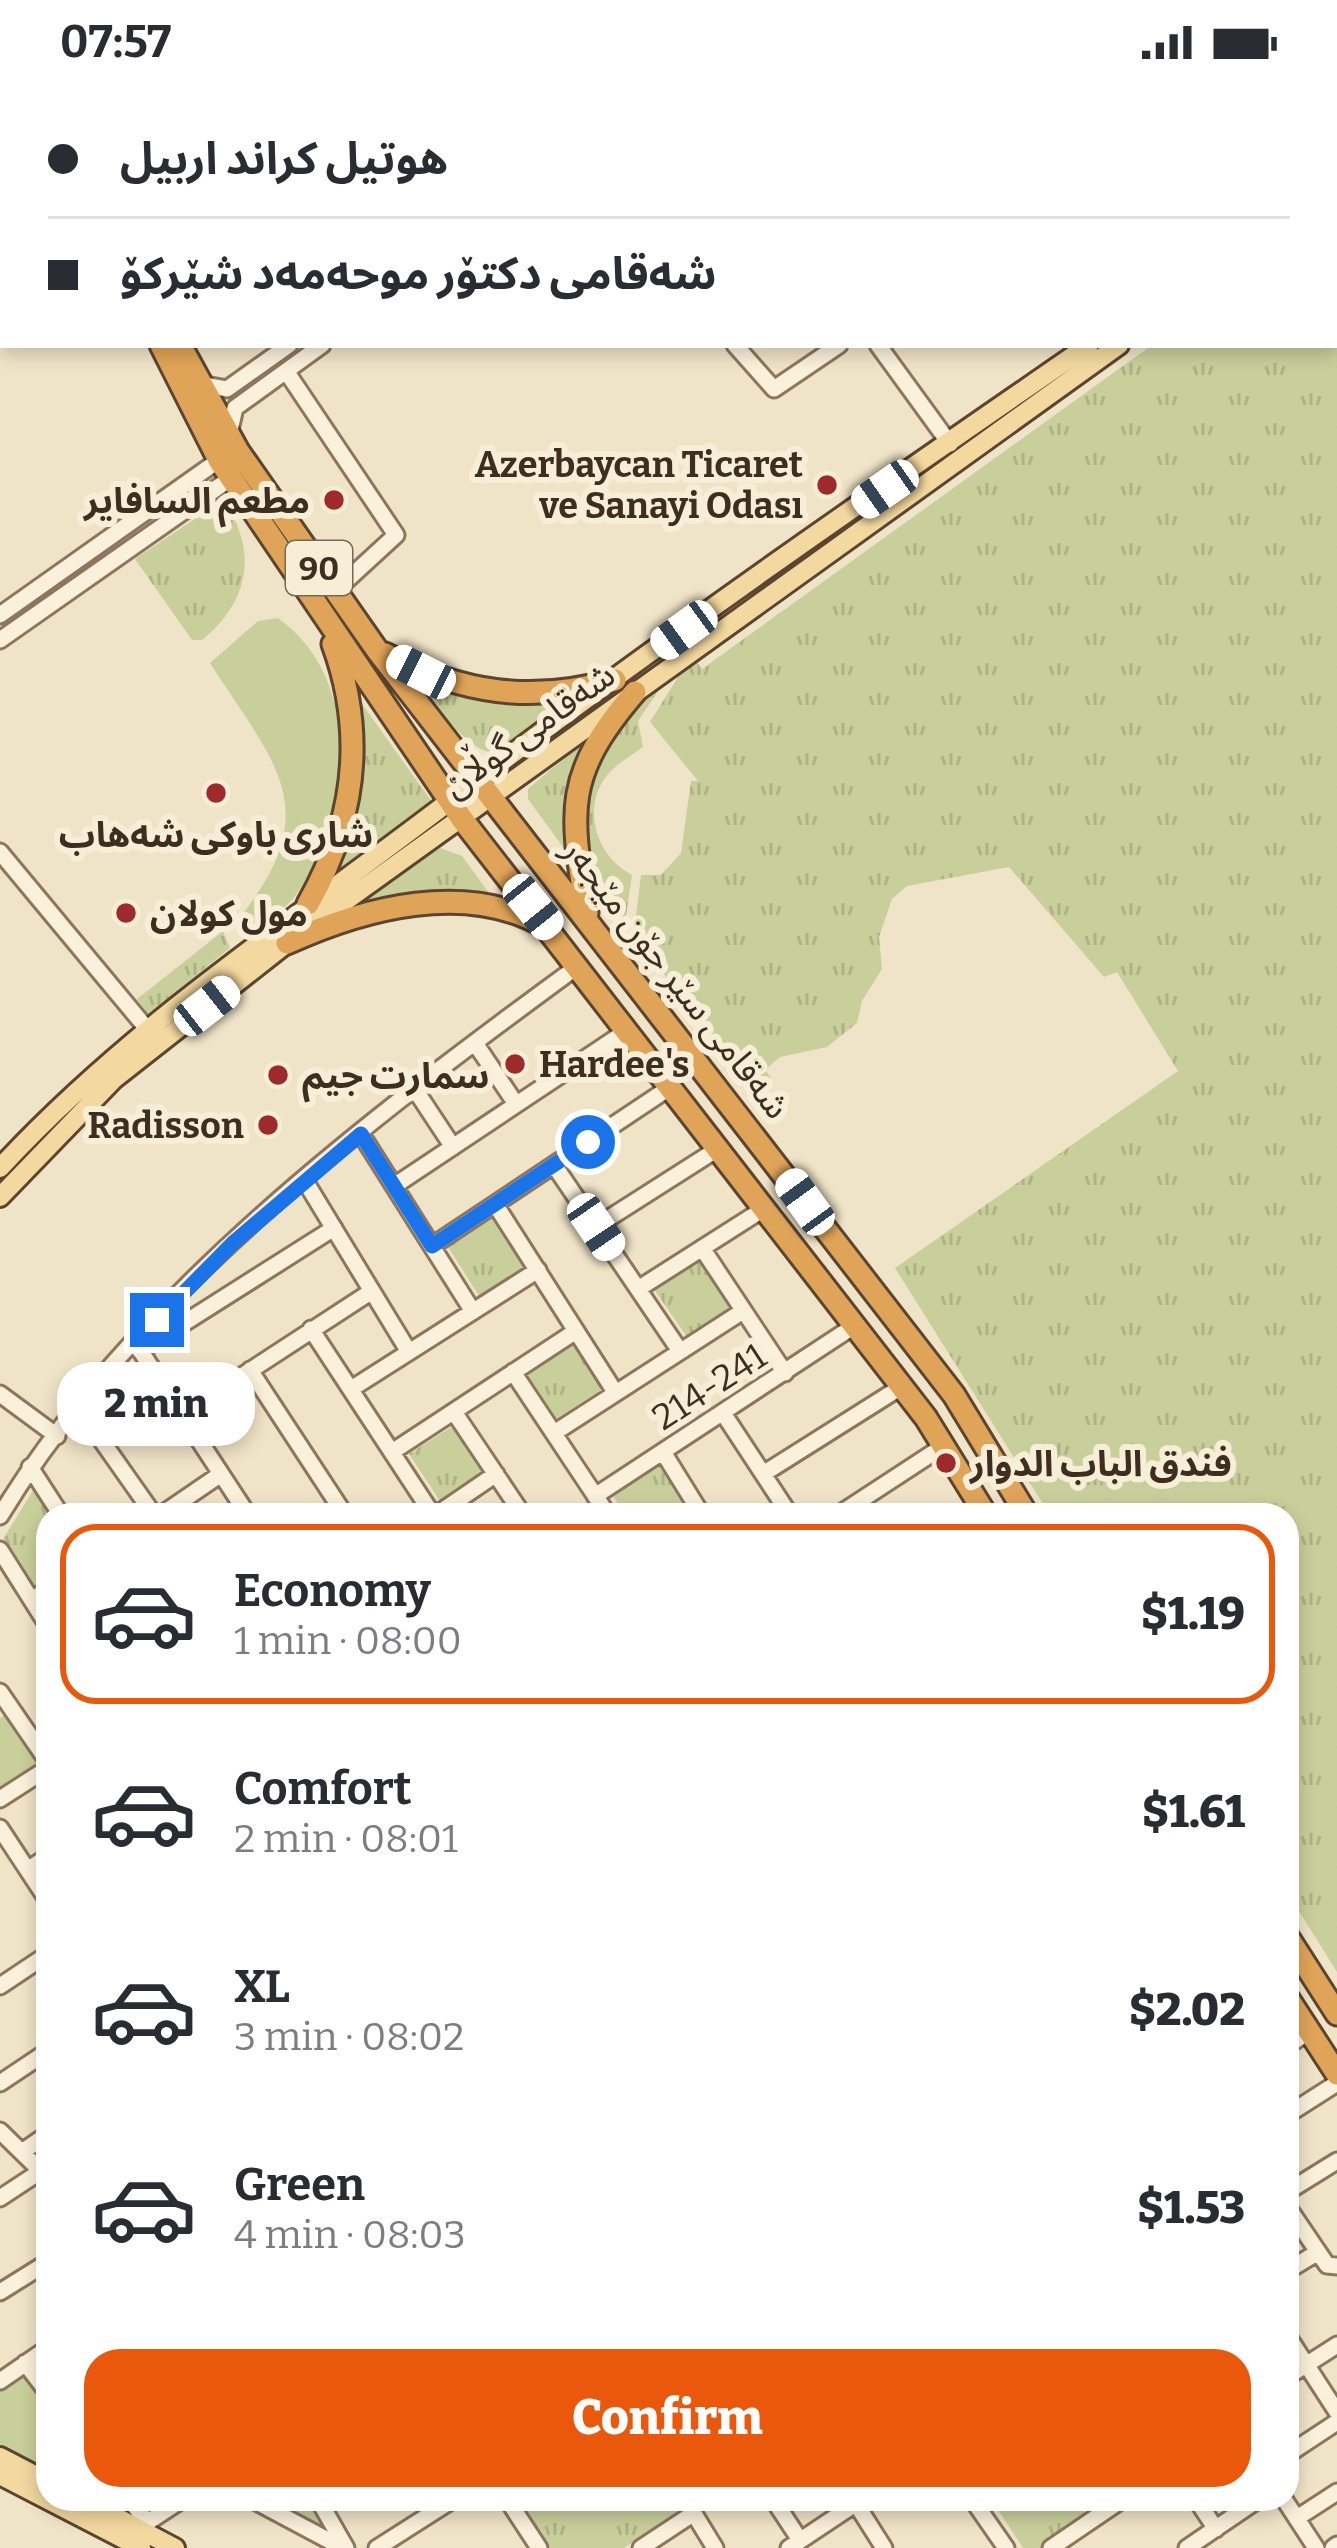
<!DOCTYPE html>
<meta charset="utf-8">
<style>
body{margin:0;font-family:Bitter,"Noto Sans Arabic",serif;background:#f2f2f3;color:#2b2b33;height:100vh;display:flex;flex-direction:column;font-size:45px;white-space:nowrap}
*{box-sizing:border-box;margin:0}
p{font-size:39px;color:#7c7c81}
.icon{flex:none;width:66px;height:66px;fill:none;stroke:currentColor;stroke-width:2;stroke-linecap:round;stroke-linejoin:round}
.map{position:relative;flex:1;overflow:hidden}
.drawer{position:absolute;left:36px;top:1419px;width:1263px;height:1008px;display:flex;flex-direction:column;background:#fff;border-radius:36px;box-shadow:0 6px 18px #0003}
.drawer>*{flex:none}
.guide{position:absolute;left:0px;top:0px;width:1338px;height:264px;box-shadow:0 6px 18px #0003;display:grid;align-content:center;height:264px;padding:0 48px;background:#fff}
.end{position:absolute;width:54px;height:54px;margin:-27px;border:15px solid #1a73e8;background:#fff;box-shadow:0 0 0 6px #fff}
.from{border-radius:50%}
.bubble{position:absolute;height:84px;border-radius:36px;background:#fff;box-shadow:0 6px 18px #0003;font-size:39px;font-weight:800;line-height:84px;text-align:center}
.car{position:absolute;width:36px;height:72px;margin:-36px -18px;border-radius:15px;box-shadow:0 0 9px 3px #0007;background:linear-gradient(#fff 24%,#345 0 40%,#fff 0 76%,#345 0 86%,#fff 0)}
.guide b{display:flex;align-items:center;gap:42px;height:114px;font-size:45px}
.guide b+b{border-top:3px solid #e1e1e2}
.guide i{width:30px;height:30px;background:#2b2b33}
ul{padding:21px 0 0;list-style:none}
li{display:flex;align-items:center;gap:36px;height:180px;margin:0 24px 18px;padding:0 24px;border:6px solid transparent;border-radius:36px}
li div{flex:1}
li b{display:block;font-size:45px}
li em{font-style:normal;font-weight:800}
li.on{border-color:#ea580c}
li>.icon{width:108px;height:108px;stroke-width:1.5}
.action{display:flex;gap:24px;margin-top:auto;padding:24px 48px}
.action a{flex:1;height:138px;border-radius:36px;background:#ea580c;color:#fff;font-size:48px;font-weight:800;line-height:138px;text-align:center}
.status{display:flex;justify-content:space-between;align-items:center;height:84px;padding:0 60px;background:#fff;direction:ltr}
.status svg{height:33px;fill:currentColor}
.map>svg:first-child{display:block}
.grass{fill:url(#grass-tufts)}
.park{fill:#c9cf9b}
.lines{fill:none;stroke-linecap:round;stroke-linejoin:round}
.minor-casing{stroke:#8d765c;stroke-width:21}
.major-casing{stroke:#5b4430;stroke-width:24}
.highway-casing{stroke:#5b4430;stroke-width:27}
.minor{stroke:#faf1dc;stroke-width:15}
.major{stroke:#f3d9a0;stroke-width:18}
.highway{stroke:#e0a458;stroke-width:21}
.route{stroke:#1a73e8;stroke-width:15}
.poi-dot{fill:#9e2a2b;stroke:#f7eed8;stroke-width:4.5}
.labels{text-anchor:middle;stroke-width:12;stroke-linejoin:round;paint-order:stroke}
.shield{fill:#f7eed8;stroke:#756857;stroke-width:3}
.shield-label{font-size:33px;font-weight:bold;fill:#3d2e20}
.poi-label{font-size:36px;font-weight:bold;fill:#3d2e20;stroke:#f7eed8;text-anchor:start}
.street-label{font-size:36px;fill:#3d2e20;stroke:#f7eed8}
</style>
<div class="status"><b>07:57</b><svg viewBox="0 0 49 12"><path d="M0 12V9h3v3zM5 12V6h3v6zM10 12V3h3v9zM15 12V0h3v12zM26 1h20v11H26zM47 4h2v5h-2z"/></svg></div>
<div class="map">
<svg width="1337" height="2464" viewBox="0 0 1337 2464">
<defs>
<pattern id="grass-tufts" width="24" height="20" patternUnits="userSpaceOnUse" patternTransform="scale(3)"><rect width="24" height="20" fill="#c9cf9b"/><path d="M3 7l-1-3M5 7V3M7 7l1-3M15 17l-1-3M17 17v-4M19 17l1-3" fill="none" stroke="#aeb285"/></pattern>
</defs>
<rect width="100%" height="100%" fill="#f0e4c8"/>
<path class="grass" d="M1335 211 1337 213V1888L1287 1808V1431H1050L895 1184 1178 987 1117 888 1104 893 1009 783 907 802 892 815 879 853 882 885 862 917 857 939 827 963 780 973 765 986 771 994 753 1007 660 885 655 888 634 848 641 791H661L681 769 691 697H698L650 638 683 585 696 577 702 585 1152 261H1335Z
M223 416C259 467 249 518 202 556H192L135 475Z
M418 595 503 621 582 614 504 669C468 675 439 621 418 595Z
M665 597 638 637 643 663C631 672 614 681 605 694 582 726 597 773 632 791L624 845 588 805 580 715 628 621Z
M355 610 432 718 334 792C362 728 371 678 355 610Z
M585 656 565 711V766L528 715V705Z
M440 764 462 772 495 817 450 808 410 809 341 829Z
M223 847 230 864 148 930 137 915Z
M496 1130 530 1180 481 1215 448 1163Z
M703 1172 735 1222 687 1253 653 1204Z
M573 1256 605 1303 554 1336 523 1289Z
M456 1340 487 1386 440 1417 409 1370Z
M661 1376 695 1425 686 1431H626L611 1409Z
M37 1400 57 1431H48V1496L34 1506 3 1455Z
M266 2415H308L331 2448Z
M516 2415H671L679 2428 624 2464H548Z
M991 2415H1077L1087 2431 1039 2464H1023Z"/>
<path class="park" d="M278 534C366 597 350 732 296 811 286 825 267 836 253 846L236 838C328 726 276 682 210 579L258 537Z
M6 1630 40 1681 0 1707V1634Z
M23 2291 48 2325V2385L0 2360V2305Z"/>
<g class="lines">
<g class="minor-casing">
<path id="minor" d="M167 0 168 3
M252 0 253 3
M526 0 527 3
M786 0 788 3
M1093 0 1095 3
M235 3 237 0
M647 3 651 0
M678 3 682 0
M1127 3 1131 0
M1335 176 1337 178
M735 261 774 305 839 261
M878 261 950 360
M286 287 396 451 335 507
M200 300 227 305 289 261
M229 350 235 324 322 261
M0 531 219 376
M0 556 231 394
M0 768 148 946
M477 962 516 1020
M416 1007 453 1063
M361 1050 472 1226
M554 1081 680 1267
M305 1097 409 1268
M394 1102 628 946
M495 1120 615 1308
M595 1143 719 1064
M432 1162 672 1002
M702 1164 785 1289
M638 1205 765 1124
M311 1245 433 1431
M138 1263 248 1431
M140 1267 334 1144
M250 1286 345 1431
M513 1288 608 1431
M351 1305 538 1186
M0 1310 57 1352
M78 1323 154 1431
M454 1328 523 1431
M723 1329 790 1431
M182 1331 372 1207
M554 1349 743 1227
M392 1368 576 1247
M663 1368 702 1431
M30 1383 61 1431
M763 1390 901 1303
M595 1412 854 1242
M161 1431 221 1390
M436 1431 496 1390
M838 1431 945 1361
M0 1432C134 1211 372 1033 578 882
M0 1466 48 1542
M32 1516 48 1505
M0 1608 48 1678
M0 1715 48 1684
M0 1744 48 1817
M28 1786 48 1772
M0 1902 48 1870
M1287 1962 1310 1947
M0 1999 48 1967
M1287 2031 1337 1999
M0 2047 48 2094
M22 2068 48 2050
M1287 2108 1337 2077
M0 2114 41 2087
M1287 2122 1327 2181 1337 2182
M1287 2187 1318 2168
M0 2208 48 2178
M1287 2251 1337 2328
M25 2279 48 2309
M1287 2293 1337 2261
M0 2297 48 2264
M1287 2371 1337 2338
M129 2415 148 2439
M251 2415 343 2464
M318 2415 346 2464
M507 2415 539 2464
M685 2415 715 2464
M773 2415 800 2456
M853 2415 884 2464
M972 2415 1006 2464
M1196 2415 1216 2445
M1284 2415 1316 2464
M1297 2434 1337 2408
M139 2444 183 2415
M377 2464 454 2415
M641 2464 694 2429
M789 2464 855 2420
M1051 2464 1123 2415
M1187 2464 1259 2415
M1333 2464 1337 2461"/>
</g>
<g class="major-casing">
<path id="major" d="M1335 87 1337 86
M1335 106 1337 105
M0 1084C133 940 296 835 451 716 658 558 874 409 1089 261
M0 1113 114 995 287 859 1119 261
M0 2373 48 2398
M0 2391 141 2464
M82 2415 175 2464"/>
</g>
<g class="highway-casing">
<path id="highway" d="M59 0 60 3
M77 0 78 3
M161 261 219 376 462 735 926 1334 986 1431
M180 261 238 367 377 566 954 1311 1027 1431
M385 570C462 609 531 620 615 596
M308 820C355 737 366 650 333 560
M587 829C570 727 563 692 635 608
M287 859C364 824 467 796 546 843
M1287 1852 1337 1930
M1287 1913 1337 1990"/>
</g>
<use href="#minor" class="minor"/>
<use href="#major" class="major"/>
<use href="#highway" class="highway"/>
</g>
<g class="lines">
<path class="route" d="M157 1236 233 1159 361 1050 432 1162 588 1058"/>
</g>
<g class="poi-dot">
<circle cx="827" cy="401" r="12"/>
<circle cx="334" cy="416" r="12"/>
<circle cx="216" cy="709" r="12"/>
<circle cx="126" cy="829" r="12"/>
<circle cx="515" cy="980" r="12"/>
<circle cx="278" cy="991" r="12"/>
<circle cx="268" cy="1041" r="12"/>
<circle cx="946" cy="1379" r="12"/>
</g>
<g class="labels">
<rect class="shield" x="286" y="457" width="66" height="54" rx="9"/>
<g class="shield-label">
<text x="319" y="496">90</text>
</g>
<g class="poi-label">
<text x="803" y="393" text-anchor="end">Azerbaycan Ticaret<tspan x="803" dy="41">ve Sanayi Odası</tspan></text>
<text x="310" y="429" text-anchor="end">مطعم السافایر</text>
<text x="216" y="763" text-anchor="middle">شاری باوکی شەھاب</text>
<text x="150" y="842">مول كولان</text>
<text x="539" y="993">Hardee's</text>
<text x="302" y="1004">سمارت جیم</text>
<text x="244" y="1054" text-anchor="end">Radisson</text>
<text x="970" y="1392">فندق الباب الدوار</text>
</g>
<g class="street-label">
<text transform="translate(528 645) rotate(-36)" y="13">شەقامی گوڵان</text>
<text transform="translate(677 894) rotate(52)" y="13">شەقامی سێر جۆن مێجەر</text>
<text transform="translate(709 1302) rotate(-33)" y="13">214-241</text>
</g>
</g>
</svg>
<i class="end from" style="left:588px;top:1058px"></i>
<i class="end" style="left:157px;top:1236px"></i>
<div class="bubble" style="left:57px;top:1278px;width:198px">2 min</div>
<i class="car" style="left:885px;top:405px;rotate:235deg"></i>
<i class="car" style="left:684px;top:546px;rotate:234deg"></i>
<i class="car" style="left:421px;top:588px;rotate:297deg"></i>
<i class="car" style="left:533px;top:823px;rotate:141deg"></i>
<i class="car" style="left:207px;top:922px;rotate:52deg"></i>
<i class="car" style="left:805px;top:1118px;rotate:324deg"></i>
<i class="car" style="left:596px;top:1143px;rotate:146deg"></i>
<div class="guide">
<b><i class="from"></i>هوتيل كراند اربيل</b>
<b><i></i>شەقامی دکتۆر موحەمەد شێرکۆ</b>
</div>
<section class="drawer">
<ul>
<li class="on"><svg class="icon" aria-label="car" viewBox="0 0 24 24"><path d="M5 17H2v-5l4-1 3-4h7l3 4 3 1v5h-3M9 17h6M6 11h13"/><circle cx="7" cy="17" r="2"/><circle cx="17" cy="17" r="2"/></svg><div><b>Economy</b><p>1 min · 08:00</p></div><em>$1.19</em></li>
<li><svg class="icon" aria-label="car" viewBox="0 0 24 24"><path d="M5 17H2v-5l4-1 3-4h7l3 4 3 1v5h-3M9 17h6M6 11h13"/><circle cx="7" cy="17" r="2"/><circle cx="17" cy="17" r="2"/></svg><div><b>Comfort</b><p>2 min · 08:01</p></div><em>$1.61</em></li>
<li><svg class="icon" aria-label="car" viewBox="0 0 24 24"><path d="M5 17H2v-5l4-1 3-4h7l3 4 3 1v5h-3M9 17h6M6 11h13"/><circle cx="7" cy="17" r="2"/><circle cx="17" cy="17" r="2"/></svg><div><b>XL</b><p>3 min · 08:02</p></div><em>$2.02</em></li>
<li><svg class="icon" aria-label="car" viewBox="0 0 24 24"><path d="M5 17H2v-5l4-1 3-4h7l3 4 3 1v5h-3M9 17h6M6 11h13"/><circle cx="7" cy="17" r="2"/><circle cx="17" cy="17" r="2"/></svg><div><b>Green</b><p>4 min · 08:03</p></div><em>$1.53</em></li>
</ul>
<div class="action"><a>Confirm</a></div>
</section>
</div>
